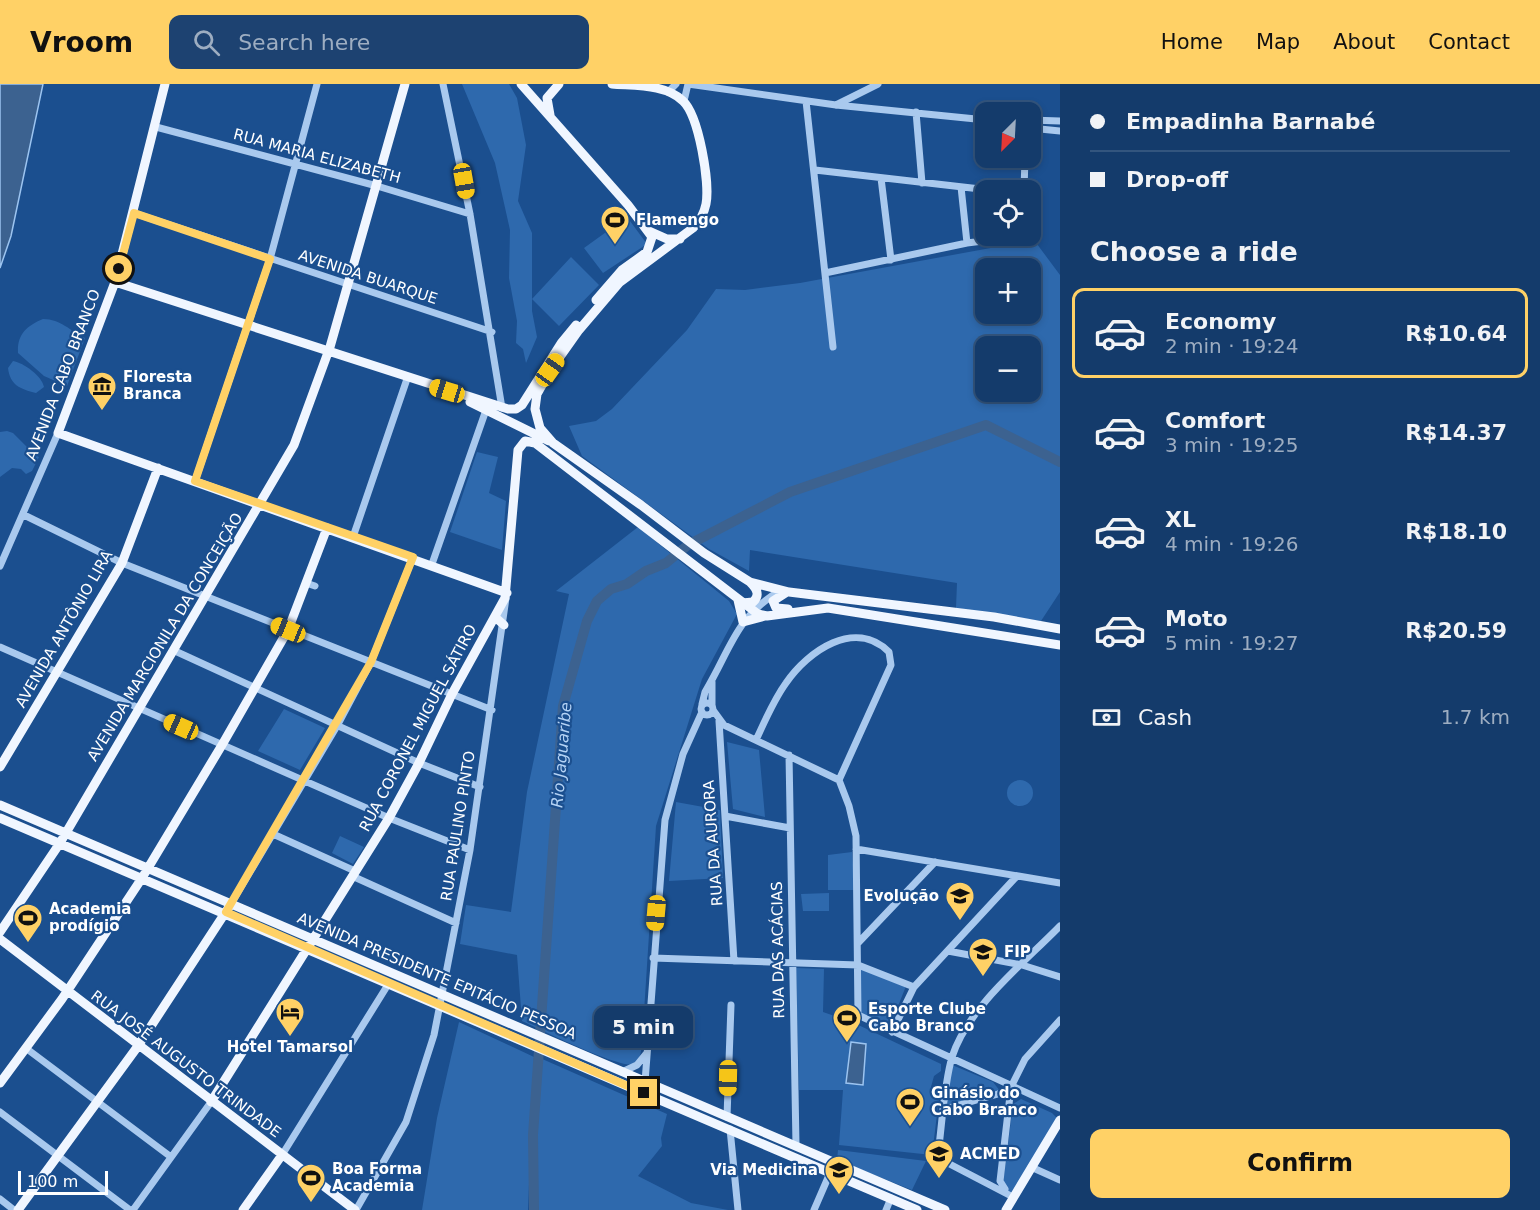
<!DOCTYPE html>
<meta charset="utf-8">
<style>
body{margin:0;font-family:"DejaVu Sans",sans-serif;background:#1d4271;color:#f1f3f6;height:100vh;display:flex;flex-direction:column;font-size:22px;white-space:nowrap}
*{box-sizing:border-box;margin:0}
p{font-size:20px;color:#9dadc1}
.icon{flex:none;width:33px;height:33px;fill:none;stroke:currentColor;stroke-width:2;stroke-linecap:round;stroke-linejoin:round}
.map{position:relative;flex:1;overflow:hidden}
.details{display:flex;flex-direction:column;background:#143b6b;width:480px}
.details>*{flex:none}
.guide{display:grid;align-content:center;height:132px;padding:0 30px;background:#143b6b}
.needle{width:39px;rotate:204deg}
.tools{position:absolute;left:975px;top:18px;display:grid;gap:12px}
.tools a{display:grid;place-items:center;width:66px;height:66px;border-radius:12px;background:#143b6b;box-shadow:0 3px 9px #0003,0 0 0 2px #33557e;font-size:30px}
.scale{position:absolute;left:18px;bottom:15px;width:90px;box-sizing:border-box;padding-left:6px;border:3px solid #fff;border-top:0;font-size:16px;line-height:21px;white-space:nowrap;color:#fff;-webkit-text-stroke:4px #1b4f8f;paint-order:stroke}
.end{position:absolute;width:27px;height:27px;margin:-14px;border:8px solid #ffd166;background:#111;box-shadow:0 0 0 3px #111}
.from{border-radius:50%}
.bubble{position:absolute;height:42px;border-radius:12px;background:#143b6b;box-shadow:0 3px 9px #0003,0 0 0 2px #33557e;font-size:20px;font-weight:700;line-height:42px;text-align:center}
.car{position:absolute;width:18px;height:36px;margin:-18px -9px;border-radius:8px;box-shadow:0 0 4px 2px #0007;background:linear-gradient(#f5c518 24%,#345 0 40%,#f5c518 0 76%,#345 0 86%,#f5c518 0)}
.guide b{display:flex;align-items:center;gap:21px;height:57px;font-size:22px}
.guide b+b{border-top:2px solid #33557e}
.guide i{width:15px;height:15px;background:#f1f3f6}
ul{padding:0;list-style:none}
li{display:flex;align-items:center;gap:18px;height:90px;margin:0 12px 9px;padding:0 18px;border:3px solid transparent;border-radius:12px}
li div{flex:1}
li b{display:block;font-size:22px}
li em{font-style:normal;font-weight:700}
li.selected{border-color:#ffd166}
li>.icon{width:54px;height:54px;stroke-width:1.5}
h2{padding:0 30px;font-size:27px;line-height:72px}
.pay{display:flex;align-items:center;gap:15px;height:66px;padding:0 30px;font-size:22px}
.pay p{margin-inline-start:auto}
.cta{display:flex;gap:12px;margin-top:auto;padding:12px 30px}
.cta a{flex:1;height:69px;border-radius:12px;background:#ffd166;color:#111;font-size:24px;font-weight:700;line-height:69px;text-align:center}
header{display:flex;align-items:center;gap:36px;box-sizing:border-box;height:84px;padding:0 30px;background:#ffd166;color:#111}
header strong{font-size:28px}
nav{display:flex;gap:33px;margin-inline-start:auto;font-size:21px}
.search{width:420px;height:54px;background:#1d4271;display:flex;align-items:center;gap:15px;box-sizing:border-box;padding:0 21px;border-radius:12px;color:#9dadc1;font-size:22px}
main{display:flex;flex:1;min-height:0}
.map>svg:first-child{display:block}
.green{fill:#2e69ad;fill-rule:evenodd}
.water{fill:#3c6290;stroke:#9cc4f0;stroke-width:1.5}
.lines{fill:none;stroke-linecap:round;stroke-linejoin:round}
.river{stroke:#3c6290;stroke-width:10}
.minor{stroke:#a9c9ee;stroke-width:7}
.major{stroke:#f0f6ff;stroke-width:9}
.route{stroke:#ffd166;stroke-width:8}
.labels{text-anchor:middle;stroke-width:4.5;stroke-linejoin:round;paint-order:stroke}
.street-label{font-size:15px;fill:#fff;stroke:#1b4f8f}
.poi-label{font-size:15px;font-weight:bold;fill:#fff;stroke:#1b4f8f;text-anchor:start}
.water-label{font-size:16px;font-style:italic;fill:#b5d3f5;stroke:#1b4f8f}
</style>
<header>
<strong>Vroom</strong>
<div class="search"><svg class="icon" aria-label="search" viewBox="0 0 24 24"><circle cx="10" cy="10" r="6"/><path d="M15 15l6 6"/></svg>Search here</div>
<nav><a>Home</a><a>Map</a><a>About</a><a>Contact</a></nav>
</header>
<main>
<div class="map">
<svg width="1060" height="1126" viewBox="0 0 1060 1126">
<rect width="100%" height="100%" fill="#1b4f8f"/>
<path class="green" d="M462 0H509L517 14 526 61 518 117 532 149V227L537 253 526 279 523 265 516 259 517 237 509 194 510 146 495 79Z
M627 133 647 160 603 189 584 164Z
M1034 156 1060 191V508L1041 537 956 524 957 499 750 466 749 487 709 465 582 372 569 342 596 337 612 325 687 246 716 205 745 206 800 199ZM986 184H1030V230H986ZM986 262H1030V308H986Z
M571 173 599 201 559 242 532 215Z
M43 235C61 235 70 247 85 254L67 302 44 292 18 269C17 251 26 242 43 235Z
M13 277C24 279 42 292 44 303L36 309C20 305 10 301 8 284Z
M7 347 13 349 27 363 26 367 39 373 32 387 26 390 21 385 12 384 0 393V348Z
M477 368 498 373 489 409 506 417 502 466 450 448Z
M638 443 729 517 737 530 702 595 656 742 642 959C641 966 641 977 634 980 622 986 537 944 522 937L517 871 460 860 466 821 511 828 527 708 569 510 556 507Z
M284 625 325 644 300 686 258 667Z
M727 658 759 666 765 733 733 725Z
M1007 709a13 13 0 1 1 26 0a13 13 0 1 1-26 0Z
M676 718 720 726 723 794 669 797Z
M340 752 364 763 353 780 332 769Z
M852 768 855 806H828V771Z
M829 809V827H803L801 810Z
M796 884 824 885 823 928 852 938 941 980V987L934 992 931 1003 939 1014 932 1071 839 1061 843 1006H799Z
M861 885 906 902 889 945 860 932Z
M459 938 534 973 528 1126H422L437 1034Z
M540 974 667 1030 661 1054 662 1062 638 1092 691 1119 728 1126H533V1051Z
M952 981 993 998 1000 1007 947 1023Z
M1021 1015 1052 1029 1058 1035 1014 1107 1009 1109 1003 1100 1013 1020Z
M838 1066 926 1077 912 1106 837 1076Z"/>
<path class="water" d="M0 0H43L11 152 0 184Z
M851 958 866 960 863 1001 846 999Z"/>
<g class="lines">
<path class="river" d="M534 1126 533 1051 563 622 587 537 597 517 611 505 627 500 646 487 666 479 688 461 790 408 986 341 1060 378"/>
<path class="minor" d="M443 0 470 130 502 324
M668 8 676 0
M684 17 688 0 836 21 986 36
M806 17 833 263
M836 21 878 0
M916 28 922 99
M1030 36 1060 37
M156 43 377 102 470 130
M1030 44 1060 47
M815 86 989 106
M881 94 891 176
M961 103 967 159
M1024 106 1025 74
M134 129 492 248
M825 189 967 159 1007 154
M195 397 270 175 317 0
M24 431 122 479 492 626
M353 453 407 295
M432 480 486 326
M0 482 58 349
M306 499 315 502
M0 563 389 734 470 766
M175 567 419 679 480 703
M712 598V621
M701 625a6 6 0 1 1 12 0a6 6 0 1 1-12 0Z
M702 620 705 608C731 565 735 533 781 506
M713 626 724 641 839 696
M719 637 734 877
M756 656C765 637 773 617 786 599 808 567 855 534 889 568L891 581 839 696
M789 671 796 1061
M839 696 849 722 856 752 858 931 1060 1024
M725 732 790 744
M273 750 355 787
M856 765 1060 799
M352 792 456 839
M231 820 337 642 371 578 413 473
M858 859 935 778
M948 867 1022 881 1060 893
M653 874 858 881 914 903
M892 948 914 903 1017 792
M27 965 171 1073
M622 988 637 981 646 970
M645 998 665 736 683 670 702 628
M945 1025 998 1010 1011 1003
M0 1028 130 1126
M727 1033 731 921
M730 1045 738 1126
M282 1071 389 899
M1031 1083 1060 1096
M1005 1105 1000 1097 1011 1003 1025 975 1060 936
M1013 1113 940 1075 938 1070C942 1041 944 1000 952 973 968 923 1024 879 1060 842
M0 1115 14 1126
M133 1126 211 1018
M356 1126 406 1038 434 951 470 766 506 514
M814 1126 830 1089
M886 1126 891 1114"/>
<path class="major" d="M165 0 115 198 58 349 507 509
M521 0 628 121 652 153 647 168 622 186 596 216
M612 0C635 2 666 0 683 17 699 32 710 99 706 120 704 130 700 137 693 144L619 199 579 246 550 287 537 310 535 325 540 344 553 359 641 421 704 469 750 498 789 508 994 533 1060 545
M550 31 547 14 559 0
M649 147 667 155H680
M115 198 508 325H516L522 321 562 258 576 241
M470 318 549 357
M787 508 773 517 776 524 788 525
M738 516 743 538 765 532
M742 519 753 518C761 511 756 504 750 498
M495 533 504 541
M0 683 122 479 158 384
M0 721 945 1126
M0 734 917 1126
M0 848 60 759 294 361 330 263 405 0
M0 855 355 1126
M0 999 62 915 142 794 222 661 288 546 327 444
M211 1018 389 734 419 679 452 610 505 514 518 366 525 357 535 359 758 530 767 532 828 524 1060 561
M18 1126 138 962 229 823
M243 1126 282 1071
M1006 1126 1060 1036"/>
</g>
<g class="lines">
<path class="route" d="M119 185 134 129 270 175 195 397 413 473 371 578 226 828 644 1009"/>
</g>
<defs>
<g id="stadium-pin" transform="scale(1.5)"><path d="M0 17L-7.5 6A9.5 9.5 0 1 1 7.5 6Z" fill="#ffd166" stroke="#1b4f8f"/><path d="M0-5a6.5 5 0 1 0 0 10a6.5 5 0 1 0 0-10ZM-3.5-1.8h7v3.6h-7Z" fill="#111"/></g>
<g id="museum-pin" transform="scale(1.5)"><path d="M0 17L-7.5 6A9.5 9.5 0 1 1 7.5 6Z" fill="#ffd166" stroke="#1b4f8f"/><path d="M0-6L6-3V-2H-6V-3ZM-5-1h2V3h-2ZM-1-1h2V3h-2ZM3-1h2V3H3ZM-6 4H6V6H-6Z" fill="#111"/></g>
<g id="school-pin" transform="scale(1.5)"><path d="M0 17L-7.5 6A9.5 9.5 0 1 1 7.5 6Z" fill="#ffd166" stroke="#1b4f8f"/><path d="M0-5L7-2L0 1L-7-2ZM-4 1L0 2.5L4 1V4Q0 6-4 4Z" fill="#111"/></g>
<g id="university-pin" transform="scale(1.5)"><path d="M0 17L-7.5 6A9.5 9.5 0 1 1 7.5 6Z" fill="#ffd166" stroke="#1b4f8f"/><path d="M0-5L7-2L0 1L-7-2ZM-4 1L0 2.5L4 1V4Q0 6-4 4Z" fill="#111"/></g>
<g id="hotel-pin" transform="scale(1.5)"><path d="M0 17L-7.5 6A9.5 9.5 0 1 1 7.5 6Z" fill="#ffd166" stroke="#1b4f8f"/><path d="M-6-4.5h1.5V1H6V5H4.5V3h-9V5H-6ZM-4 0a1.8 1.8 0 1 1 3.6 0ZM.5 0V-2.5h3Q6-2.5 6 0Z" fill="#111"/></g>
</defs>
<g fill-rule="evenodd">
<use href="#stadium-pin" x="615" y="136"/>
<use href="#museum-pin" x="102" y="302"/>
<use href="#school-pin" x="960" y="812"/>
<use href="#stadium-pin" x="28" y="834"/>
<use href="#university-pin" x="983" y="868"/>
<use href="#hotel-pin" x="290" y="928"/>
<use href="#stadium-pin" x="847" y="934"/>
<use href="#stadium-pin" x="910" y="1018"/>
<use href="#school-pin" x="939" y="1070"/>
<use href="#school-pin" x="839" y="1086"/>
<use href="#stadium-pin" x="311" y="1094"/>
</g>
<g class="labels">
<g class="street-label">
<text transform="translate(317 72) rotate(15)" y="5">RUA MARIA ELIZABETH</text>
<text transform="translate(368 193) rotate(18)" y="5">AVENIDA BUARQUE</text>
<text transform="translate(63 291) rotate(-69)" y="5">AVENIDA CABO BRANCO</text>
<text transform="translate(64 545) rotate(-60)" y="5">AVENIDA ANTÔNIO LIRA</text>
<text transform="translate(165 553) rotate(-59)" y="5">AVENIDA MARCIONILA DA CONCEIÇÃO</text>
<text transform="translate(418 644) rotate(-62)" y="5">RUA CORONEL MIGUEL SÁTIRO</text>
<text transform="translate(458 742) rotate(-81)" y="5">RUA PAULINO PINTO</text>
<text transform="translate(713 759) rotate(-94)" y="5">RUA DA AURORA</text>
<text transform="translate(778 866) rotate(-91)" y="5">RUA DAS ACÁCIAS</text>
<text transform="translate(437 892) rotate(23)" y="5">AVENIDA PRESIDENTE EPITÁCIO PESSOA</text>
<text transform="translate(186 980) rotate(37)" y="5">RUA JOSÉ AUGUSTO TRINDADE</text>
</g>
<g class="poi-label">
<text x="636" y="141">Flamengo</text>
<text x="123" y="298">Floresta<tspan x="123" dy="17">Branca</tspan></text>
<text x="939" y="817" text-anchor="end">Evolução</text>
<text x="49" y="830">Academia<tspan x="49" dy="17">prodígio</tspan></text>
<text x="1004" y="873">FIP</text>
<text x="868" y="930">Esporte Clube<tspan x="868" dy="17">Cabo Branco</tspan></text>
<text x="290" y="968" text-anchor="middle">Hotel Tamarsol</text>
<text x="931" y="1014">Ginásio do<tspan x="931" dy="17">Cabo Branco</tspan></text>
<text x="960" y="1075">ACMED</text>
<text x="332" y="1090">Boa Forma<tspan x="332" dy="17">Academia</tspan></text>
<text x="818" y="1091" text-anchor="end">Via Medicina</text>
</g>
<g class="water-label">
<text transform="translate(561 671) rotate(-85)" y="6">Rio Jaguaribe</text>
</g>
</g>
</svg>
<div class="tools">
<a><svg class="needle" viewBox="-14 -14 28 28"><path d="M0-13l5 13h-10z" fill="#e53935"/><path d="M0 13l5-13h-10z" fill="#9dadc1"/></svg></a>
<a><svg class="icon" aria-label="locate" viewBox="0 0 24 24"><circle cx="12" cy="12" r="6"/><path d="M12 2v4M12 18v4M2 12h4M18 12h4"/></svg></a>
<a>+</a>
<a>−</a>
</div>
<div class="scale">100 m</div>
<i class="end from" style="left:119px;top:185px"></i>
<i class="end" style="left:644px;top:1009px"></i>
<div class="bubble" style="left:594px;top:922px;width:99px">5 min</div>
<i class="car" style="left:464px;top:97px;rotate:170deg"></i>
<i class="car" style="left:550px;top:286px;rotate:35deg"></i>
<i class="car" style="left:447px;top:307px;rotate:287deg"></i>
<i class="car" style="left:288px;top:546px;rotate:292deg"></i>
<i class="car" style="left:181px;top:643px;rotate:294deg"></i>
<i class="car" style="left:656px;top:829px;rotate:185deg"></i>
<i class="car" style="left:728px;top:994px;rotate:181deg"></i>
</div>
<section class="details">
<div class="guide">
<b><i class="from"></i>Empadinha Barnabé</b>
<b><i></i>Drop-off</b>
</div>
<h2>Choose a ride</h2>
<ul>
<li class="selected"><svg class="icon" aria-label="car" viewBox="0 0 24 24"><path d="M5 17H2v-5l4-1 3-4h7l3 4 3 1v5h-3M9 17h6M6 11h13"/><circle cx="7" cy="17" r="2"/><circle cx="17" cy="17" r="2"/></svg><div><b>Economy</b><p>2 min · 19:24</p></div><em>R$10.64</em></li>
<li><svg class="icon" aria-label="car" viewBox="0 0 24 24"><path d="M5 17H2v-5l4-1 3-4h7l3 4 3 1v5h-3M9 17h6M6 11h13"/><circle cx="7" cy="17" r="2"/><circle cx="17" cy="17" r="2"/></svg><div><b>Comfort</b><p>3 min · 19:25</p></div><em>R$14.37</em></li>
<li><svg class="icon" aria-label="car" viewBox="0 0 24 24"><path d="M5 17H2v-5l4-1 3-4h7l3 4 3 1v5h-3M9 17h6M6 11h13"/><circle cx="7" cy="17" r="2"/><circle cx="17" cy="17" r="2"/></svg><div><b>XL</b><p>4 min · 19:26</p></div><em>R$18.10</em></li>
<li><svg class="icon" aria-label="car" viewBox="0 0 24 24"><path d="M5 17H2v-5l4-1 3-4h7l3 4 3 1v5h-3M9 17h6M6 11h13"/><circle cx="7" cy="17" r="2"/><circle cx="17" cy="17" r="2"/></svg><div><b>Moto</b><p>5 min · 19:27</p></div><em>R$20.59</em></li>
</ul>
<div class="pay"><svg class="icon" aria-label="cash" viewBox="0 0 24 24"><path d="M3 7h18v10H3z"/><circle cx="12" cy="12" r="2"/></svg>Cash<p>1.7 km</p></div>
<div class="cta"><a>Confirm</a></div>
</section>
</main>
